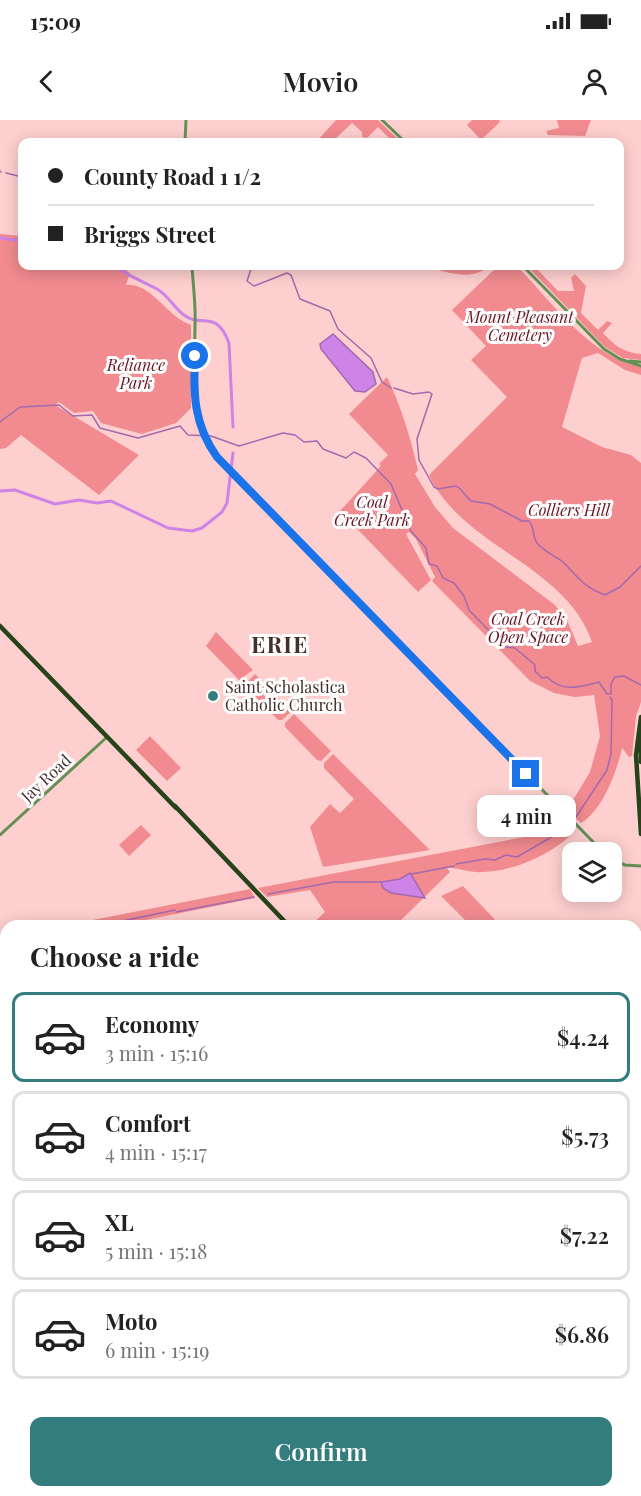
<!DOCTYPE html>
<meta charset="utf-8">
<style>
body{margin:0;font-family:"Playfair Display",serif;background:#f2f2f2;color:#222;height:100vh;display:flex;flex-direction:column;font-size:22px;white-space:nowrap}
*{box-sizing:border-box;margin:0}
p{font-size:20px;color:#767676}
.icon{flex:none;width:33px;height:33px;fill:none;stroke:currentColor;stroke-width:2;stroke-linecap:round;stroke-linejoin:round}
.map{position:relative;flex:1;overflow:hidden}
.sheet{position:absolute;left:0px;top:800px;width:642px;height:578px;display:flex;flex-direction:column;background:#fff;border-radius:18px 18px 0 0;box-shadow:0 3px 15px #0003}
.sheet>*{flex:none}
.top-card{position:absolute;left:18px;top:18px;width:606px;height:132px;border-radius:12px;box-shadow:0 3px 15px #0003;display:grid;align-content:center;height:132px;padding:0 30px;background:#fff}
.buttons{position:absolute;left:562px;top:722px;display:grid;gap:12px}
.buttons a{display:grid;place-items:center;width:60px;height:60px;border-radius:12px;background:#fff;box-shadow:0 3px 15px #0003;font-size:30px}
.end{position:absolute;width:27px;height:27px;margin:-14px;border:8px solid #1a73e8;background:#fff;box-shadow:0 0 0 3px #fff}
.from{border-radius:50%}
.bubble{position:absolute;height:42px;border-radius:12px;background:#fff;box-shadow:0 3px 15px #0003;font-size:20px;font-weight:600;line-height:42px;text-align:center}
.top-card b{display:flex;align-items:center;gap:21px;height:57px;font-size:22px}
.top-card b+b{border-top:2px solid #e0e0e0}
.top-card i{width:15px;height:15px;background:#222}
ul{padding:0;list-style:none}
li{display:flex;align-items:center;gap:18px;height:90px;margin:0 12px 9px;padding:0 18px;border:3px solid #e0e0e0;border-radius:12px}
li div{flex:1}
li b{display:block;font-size:22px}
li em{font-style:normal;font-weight:600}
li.active{border-color:#347d7f}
li>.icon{width:54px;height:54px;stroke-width:1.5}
h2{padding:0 30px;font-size:27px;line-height:72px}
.cta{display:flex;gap:12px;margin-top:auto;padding:12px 30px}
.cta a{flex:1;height:69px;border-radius:12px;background:#347d7f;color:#fff;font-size:24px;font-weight:600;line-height:69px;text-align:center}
.status{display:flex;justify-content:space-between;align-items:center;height:42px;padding:0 30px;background:#fff;direction:ltr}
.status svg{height:16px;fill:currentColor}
header{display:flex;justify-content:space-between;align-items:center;height:78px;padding:0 30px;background:#fff;font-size:27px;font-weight:600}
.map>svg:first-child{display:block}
.green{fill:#f18b8f}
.water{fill:#ce83e6;stroke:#a469ae;stroke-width:1.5}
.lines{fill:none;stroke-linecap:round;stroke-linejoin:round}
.stream{stroke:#a469ae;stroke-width:1.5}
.canal{stroke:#ce83e6;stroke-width:3}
.minor{stroke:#649055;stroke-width:3}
.major{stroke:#26431a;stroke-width:4.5}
.route{stroke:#1a73e8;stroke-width:8}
.poi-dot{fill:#347d7f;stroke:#fdfdfd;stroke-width:2}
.labels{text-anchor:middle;stroke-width:6;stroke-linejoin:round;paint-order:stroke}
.park-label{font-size:16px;font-style:italic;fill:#661521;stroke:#fdfdfd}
.poi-label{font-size:16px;fill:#432d2d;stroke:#fdfdfd;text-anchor:start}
.street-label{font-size:16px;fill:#432d2d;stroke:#fdfdfd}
.district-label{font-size:22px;font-weight:bold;letter-spacing:1.5px;fill:#432d2d;stroke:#fdfdfd}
</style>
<div class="status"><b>15:09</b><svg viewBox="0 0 49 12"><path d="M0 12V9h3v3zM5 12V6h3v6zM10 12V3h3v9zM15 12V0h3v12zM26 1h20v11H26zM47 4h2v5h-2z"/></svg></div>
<header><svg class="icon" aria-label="back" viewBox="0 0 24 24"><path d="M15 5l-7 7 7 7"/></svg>Movio<svg class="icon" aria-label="person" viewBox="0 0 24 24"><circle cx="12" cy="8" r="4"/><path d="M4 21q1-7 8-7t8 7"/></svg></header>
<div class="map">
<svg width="641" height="1376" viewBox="0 0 641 1376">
<rect width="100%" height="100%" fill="#fecfcf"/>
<path class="green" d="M336 0H378L401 22H393L378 7 367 18 362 17V12L352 3 332 22H316Z
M472 0H499L500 2 481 20 467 5Z
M557 0H591L585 16 548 15 546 11 559 8Z
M0 114 22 116V146H121L130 153 126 165C151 162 168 198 191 205V288L176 303 142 314 101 303 93 291 74 293 59 282 55 285 139 335 99 375 21 315 6 328 0 329Z
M435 146H489C475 159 456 155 438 150Z
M498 146H517C552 182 589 236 641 247V255L625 250 598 233 582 238 562 307 602 327 631 335 641 343V582L636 596 632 636 629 637 622 628C617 652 602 691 581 703L567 690 590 652 600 616 594 575 575 577 554 573 530 561 432 461 435 457 416 419 409 412 406 414 431 460 418 472 340 391 381 346 379 344 388 335 349 294 387 257C401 286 411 319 418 350L415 354 435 387 453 408 555 485 567 500 578 526 592 522C565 444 463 428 429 355L507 277 471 240 486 226 452 190Z
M527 146H534L558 171H574L571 158 575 154 586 166 581 193 598 210 607 201 612 203 603 213C614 225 624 233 641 234V240L623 238 605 227Z
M216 512 253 550 239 560 206 526Z
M255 554 292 591 282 600H278L246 567V563Z
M294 594 331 631 321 641 317 640 285 607V603Z
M150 616 181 648 167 661 136 630Z
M333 634 430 730 323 747 310 707 330 684 340 693 354 679 324 648V643Z
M561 696 575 711C553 734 515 751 483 752 471 753 458 748 446 747L450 752 396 805H311L325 792 310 770 267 777 258 768 524 717Z
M141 705 151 715 129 736 119 725Z
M463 766 500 805H470L441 776Z
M250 769 255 778 121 805H82L83 802Z
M6 1229V1301L0 1305V1235Z"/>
<path class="water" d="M333 214 373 252 376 264 365 272 355 271 321 229 320 224Z
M410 753 425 778 391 773 383 768 381 762 400 759Z"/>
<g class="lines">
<path class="stream" d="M0 51 1 52
M6 53 22 57
M252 146 247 161 254 166 287 153 291 155 300 179 330 191 338 209 371 238 382 262 391 268
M394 268 413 274 429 272 432 274 417 319 419 340 434 367 438 369C464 365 453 363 471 381L490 384 522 401H529C535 408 532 416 537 423 544 432 556 436 564 443 579 458 583 467 605 475L620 467 641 446
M0 302 20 287 59 285 73 296 92 295 100 308 138 318 180 306 188 315 211 316 239 326 283 313 295 315 304 322 317 321 323 329 346 338 354 332 366 338 391 364 411 411 426 428 429 444 437 446 443 458 454 463 464 476 469 490 505 527 515 528 535 545V551L542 558 547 557C563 573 580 567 599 562L607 574H611V564L615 557 624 556 641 565
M456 744 485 739 495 740 506 735 517 737 550 718 576 697 607 650 611 634 612 580 610 577
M412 754 454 746
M268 774 334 762H381
M176 792 254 777
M98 806 175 790
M0 1168 6 1171
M228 1371 229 1376
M278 1376 283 1371"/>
<path class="canal" d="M0 118 22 121
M115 146C128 156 142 161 157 169 168 175 174 188 184 195 202 209 216 188 229 223L233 307
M0 371 15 370 55 384 79 380 97 383 111 381 168 408 192 411 202 408 222 392 227 383 233 333"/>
<path class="minor" d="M382 0 405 22
M185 22 186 0
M192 146C193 165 196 185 195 205 195 251 187 295 215 335L603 732
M523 146 604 229 620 239 641 246
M630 241 641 242
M0 715 107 617
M612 740 625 745 641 746"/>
<path class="major" d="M0 506 176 688
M641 597 636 635 641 714
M641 615V642
M175 686 289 806
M636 1017 641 1010
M636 1026 641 1019
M636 1157 641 1163
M636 1165 641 1170
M259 1376 265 1371
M266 1376 271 1371"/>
</g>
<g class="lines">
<path class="route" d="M195 236C193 274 194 305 217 337L526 654"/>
</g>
<circle class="poi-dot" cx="213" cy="576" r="6"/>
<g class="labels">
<g class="park-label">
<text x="520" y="203">Mount Pleasant<tspan x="520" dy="18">Cemetery</tspan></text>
<text x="136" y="251">Reliance<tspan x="136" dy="18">Park</tspan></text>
<text x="372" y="388">Coal<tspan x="372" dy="18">Creek Park</tspan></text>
<text x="569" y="396">Colliers Hill</text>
<text x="528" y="505">Coal Creek<tspan x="528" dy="18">Open Space</tspan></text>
</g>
<g class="poi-label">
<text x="225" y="573">Saint Scholastica<tspan x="225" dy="18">Catholic Church</tspan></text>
</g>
<g class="street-label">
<text transform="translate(46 658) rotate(-43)" y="6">Jay Road</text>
</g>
<g class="district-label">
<text x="280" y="533">ERIE</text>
</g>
</g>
</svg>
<div class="buttons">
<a><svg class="icon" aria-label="layers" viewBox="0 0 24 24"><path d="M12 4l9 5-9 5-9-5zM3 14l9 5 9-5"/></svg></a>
</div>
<i class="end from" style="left:195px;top:236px"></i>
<i class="end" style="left:526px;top:654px"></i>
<div class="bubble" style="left:477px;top:675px;width:99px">4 min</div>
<div class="top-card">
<b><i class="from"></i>County Road 1 1/2</b>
<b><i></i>Briggs Street</b>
</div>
<section class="sheet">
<h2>Choose a ride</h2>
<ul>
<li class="active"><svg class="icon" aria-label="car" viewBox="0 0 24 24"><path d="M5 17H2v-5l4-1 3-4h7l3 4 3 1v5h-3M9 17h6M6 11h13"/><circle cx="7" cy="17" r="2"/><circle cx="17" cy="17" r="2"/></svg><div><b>Economy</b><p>3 min · 15:16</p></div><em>$4.24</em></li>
<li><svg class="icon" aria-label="car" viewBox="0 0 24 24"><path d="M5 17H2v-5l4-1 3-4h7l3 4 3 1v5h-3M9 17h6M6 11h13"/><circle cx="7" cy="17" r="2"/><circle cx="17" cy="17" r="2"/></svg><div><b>Comfort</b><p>4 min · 15:17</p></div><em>$5.73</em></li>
<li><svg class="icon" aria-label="car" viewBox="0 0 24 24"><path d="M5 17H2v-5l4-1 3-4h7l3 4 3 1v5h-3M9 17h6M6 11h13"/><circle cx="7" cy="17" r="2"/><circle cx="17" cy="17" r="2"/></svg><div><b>XL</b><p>5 min · 15:18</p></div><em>$7.22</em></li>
<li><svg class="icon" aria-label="car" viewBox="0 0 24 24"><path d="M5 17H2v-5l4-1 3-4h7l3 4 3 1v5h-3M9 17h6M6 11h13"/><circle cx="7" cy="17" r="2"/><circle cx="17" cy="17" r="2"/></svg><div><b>Moto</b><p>6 min · 15:19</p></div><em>$6.86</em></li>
</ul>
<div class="cta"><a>Confirm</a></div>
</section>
</div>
